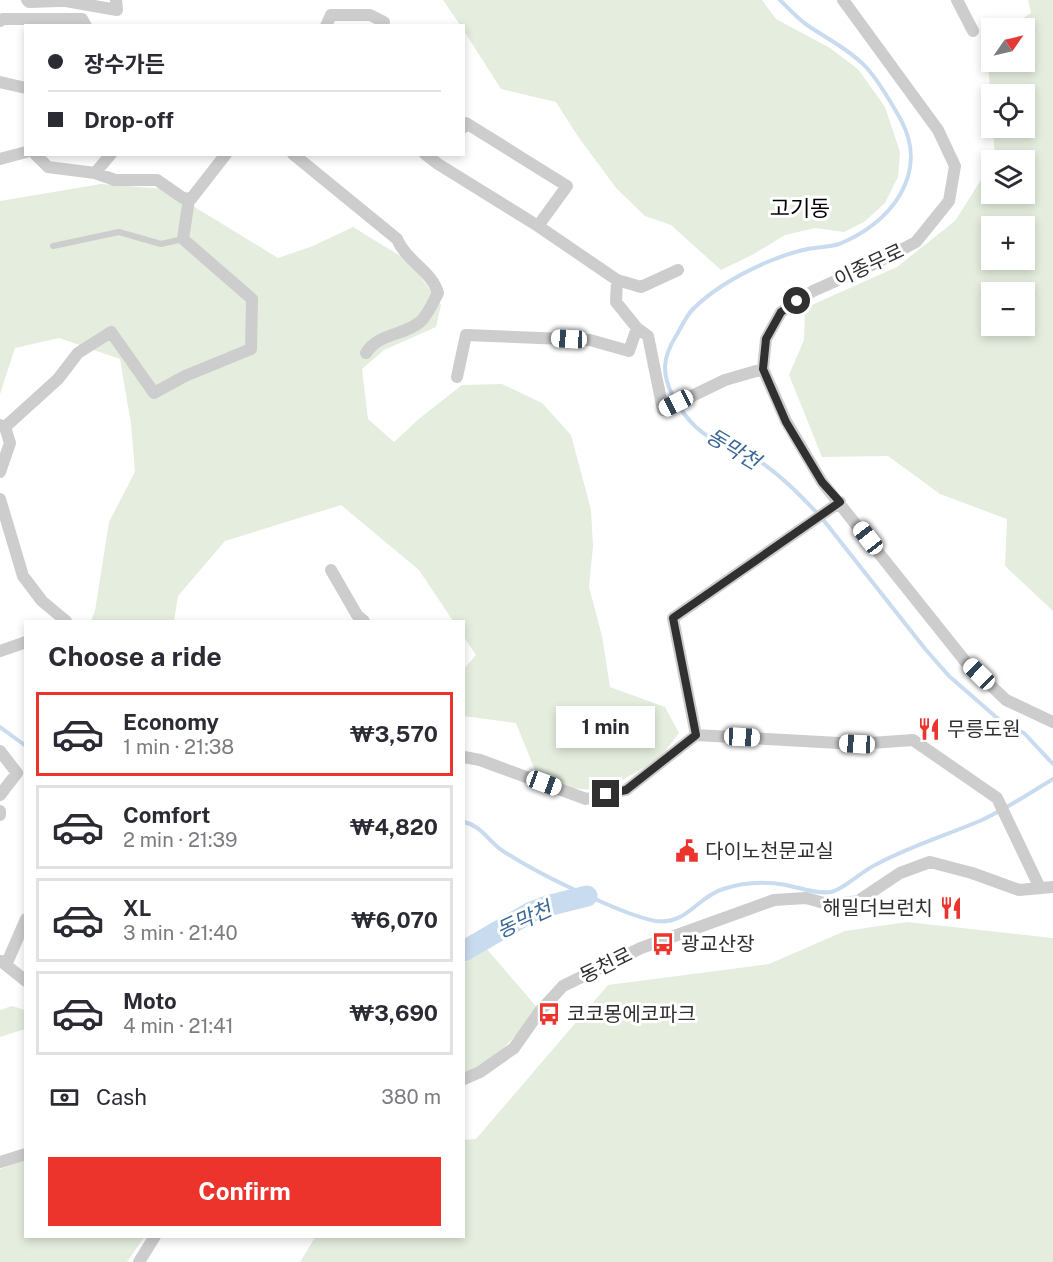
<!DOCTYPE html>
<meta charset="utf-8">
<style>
body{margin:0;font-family:"Public Sans","Noto Sans KR",sans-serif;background:#f7f7f7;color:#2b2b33;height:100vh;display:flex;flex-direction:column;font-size:22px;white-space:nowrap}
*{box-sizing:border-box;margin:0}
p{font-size:20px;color:#7c7c81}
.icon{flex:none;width:33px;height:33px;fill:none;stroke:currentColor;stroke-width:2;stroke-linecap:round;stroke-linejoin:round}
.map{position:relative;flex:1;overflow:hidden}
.drawer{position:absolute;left:24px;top:620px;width:441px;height:618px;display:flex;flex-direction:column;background:#fff;border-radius:0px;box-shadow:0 3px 9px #0003}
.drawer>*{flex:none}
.guide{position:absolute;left:24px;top:24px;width:441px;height:132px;border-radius:0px;box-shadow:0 3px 9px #0003;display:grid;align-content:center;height:132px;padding:0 24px;background:#fff}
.needle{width:39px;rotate:56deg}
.fabs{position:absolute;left:981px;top:18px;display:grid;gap:12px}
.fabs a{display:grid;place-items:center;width:54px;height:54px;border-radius:0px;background:#fff;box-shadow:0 3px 9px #0003;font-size:30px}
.end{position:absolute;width:27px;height:27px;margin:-14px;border:8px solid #303030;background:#fff;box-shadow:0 0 0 3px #fff}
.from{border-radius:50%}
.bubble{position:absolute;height:42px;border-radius:0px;background:#fff;box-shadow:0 3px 9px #0003;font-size:20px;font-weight:700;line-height:42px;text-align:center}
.car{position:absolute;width:18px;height:36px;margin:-18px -9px;border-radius:8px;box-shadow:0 0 4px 2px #0007;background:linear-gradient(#fff 24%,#345 0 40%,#fff 0 76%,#345 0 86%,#fff 0)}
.guide b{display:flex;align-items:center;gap:21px;height:57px;font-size:22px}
.guide b+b{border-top:2px solid #e1e1e2}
.guide i{width:15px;height:15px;background:#2b2b33}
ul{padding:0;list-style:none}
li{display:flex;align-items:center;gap:18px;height:84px;margin:0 12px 9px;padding:0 12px;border:3px solid #e1e1e2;border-radius:0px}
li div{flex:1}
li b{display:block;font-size:22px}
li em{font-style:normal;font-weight:700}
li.active{border-color:#ec342d}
li>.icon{width:54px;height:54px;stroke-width:1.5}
h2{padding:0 24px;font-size:27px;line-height:72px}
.pay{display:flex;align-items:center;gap:15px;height:66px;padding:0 24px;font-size:22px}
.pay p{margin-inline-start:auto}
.primary-button{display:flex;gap:12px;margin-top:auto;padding:12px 24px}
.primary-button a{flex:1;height:69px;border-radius:0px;background:#ec342d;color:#fff;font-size:24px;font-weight:700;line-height:69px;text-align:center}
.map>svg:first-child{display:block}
.green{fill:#e4edde;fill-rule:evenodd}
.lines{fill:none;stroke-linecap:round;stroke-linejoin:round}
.stream{stroke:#c9dbee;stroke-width:4}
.river{stroke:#c9dbee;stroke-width:21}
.lane{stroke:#cdcdcd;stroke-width:6}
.street{stroke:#cdcdcd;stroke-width:12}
.route{stroke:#303030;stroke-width:8}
.labels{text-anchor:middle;stroke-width:6;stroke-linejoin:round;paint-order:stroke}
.street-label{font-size:20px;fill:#303030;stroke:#fff}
.poi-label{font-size:20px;fill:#303030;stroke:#fff;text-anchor:start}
.water-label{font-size:21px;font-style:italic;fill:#3a6896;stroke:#fff}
.quarter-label{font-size:22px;fill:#000;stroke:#fff}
</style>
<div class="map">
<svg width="1053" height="1262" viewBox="0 0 1053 1262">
<rect width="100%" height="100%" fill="#fff"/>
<path class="green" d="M443 0H762L776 19 830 48 858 69 885 107 900 152 898 177 885 203 864 222 844 232 815 228 785 235 752 255 721 270 671 225 645 216 617 189 579 138 556 102 501 89 464 31V26L460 25Z
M1028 0H1053V611L1005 566 1007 519 940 494 888 456 822 457 789 375 804 340 805 308 897 267 955 221 991 164 992 194H1024V160H993L995 158 993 128H1024V94H992L991 106 987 43 991 40 992 62H1024V28H1008L1031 13ZM1024 226V260H992V226ZM1024 292V326H992V292Z
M101 184 165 189 278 258 313 246 353 227 410 262 441 305 436 327 384 350 362 369 368 419 394 442 420 418 462 385 502 384 542 403 571 435 591 510 593 546 589 587 602 636 610 687 665 707 679 733 658 760 602 791 541 785 516 723 464 716V669L476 655 464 637V621H453L419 570 341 505 225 541 178 596 174 621H91L95 611 109 522 135 472 131 424 120 359 59 338 15 348 0 394V201Z
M907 922 1053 938V1262H300L316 1236H464V1140L476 1139 608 985 769 964 845 931Z
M486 948 540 1011 480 1072 464 1079V963Z
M12 1006 25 1010V1029L0 1037V1010Z
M25 1159 26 1236H145L127 1262H0V1169Z"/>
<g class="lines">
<path class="stream" d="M780 0C789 9 797 18 807 25 826 38 850 50 866 67 878 80 892 104 901 120 930 174 890 224 839 244 830 247 818 247 808 249 793 252 779 257 765 263 740 274 712 290 693 309 686 316 681 328 676 336 663 357 661 373 673 396 687 422 701 435 728 447 736 451 746 452 753 457 779 473 800 495 821 517L926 650 949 676 1004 724 1024 733 1053 764
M0 727 26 746
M464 822C482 826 489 842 503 851 535 872 569 888 604 903 620 910 638 918 656 921 687 925 697 897 723 889 744 882 765 881 786 885 800 888 816 894 831 892 843 890 863 870 877 864 911 846 947 835 982 820 1006 809 1030 793 1053 779"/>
<path class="river" d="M464 951 531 912 547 906 587 896"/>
<path class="lane" d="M53 246 119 232 161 244 183 239"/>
<path class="street" d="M27 0 29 2 60 1
M60 0 117 10 116 0
M843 0 938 130 955 166 949 201 916 242 876 263 813 291 781 312 766 339 763 369 786 421 822 482 965 661 1006 700 1053 722
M957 0 973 31
M0 21 3 19H82L86 26
M326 26 331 15H370L384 22
M0 82 26 88
M464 127 466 123 567 186 538 226
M35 154 48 167 95 173 111 154
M293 154 397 239C406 261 432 271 438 293 433 302 428 315 420 322 403 336 378 333 366 353
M425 154 438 164 538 226 617 280 616 302 637 328 629 351 590 340 466 335 457 377
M0 159 26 152
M95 173 115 180H157L183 198 191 199 226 154
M617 280 641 287 678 270
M637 328 648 336 663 410 725 380 763 369
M0 425 5 427 10 443 0 472
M5 427 58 379 78 353 111 332 154 393 185 376 251 349 252 299 183 239 189 199
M0 499 23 576 42 601 66 621
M331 570 357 615 364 621
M0 651 26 642
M696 735 673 618 840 502
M0 751 17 773 0 795
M464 757 480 760 586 799 626 790 696 735 857 744 913 740 997 798 1040 888
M0 811V815
M1 961 26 981
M6 965 26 919
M464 1079 480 1072 514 1048 540 1011 563 986 641 948 774 900 806 898 831 905 858 901 900 873 930 862 972 873 1019 890 1053 887
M0 1162 26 1154
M139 1262 155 1236"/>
</g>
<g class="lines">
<path class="route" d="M606 794 626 790 696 735 673 618 840 502 822 482 786 422 763 369 766 339 781 312 797 301"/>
</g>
<defs>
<g id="restaurant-bare" transform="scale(1.8)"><path d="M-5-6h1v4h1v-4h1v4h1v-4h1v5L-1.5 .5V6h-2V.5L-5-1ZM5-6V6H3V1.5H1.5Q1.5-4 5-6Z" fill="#ec342d" stroke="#fff" stroke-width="2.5" paint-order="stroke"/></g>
<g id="civic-bare" transform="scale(1.8)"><path d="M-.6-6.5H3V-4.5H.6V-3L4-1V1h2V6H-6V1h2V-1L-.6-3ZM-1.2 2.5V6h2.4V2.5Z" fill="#ec342d" stroke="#fff" stroke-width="2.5" paint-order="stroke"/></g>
<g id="bus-bare" transform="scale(1.8)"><path d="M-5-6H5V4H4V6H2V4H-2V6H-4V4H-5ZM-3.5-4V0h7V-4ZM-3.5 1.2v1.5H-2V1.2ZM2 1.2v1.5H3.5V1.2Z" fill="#ec342d" stroke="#fff" stroke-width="2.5" paint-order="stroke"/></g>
</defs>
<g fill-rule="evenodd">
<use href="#restaurant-bare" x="929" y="729"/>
<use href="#civic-bare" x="687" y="851"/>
<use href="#restaurant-bare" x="951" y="908"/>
<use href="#bus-bare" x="663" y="944"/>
<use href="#bus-bare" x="549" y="1014"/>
</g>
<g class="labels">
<g class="street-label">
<text transform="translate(869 265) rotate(-25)" y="7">이종무로</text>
<text transform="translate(606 965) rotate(-26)" y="7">동천로</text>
</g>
<g class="poi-label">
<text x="947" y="736">무릉도원</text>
<text x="705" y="858">다이노천문교실</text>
<text x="933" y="915" text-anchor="end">해밀더브런치</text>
<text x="681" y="951">광교산장</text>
<text x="567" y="1021">코코몽에코파크</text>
</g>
<g class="water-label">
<text transform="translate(733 449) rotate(31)" y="7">동막천</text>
<text transform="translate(524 920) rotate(-25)" y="7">동막천</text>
</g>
<g class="quarter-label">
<text x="800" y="216">고기동</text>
</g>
</g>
</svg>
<div class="fabs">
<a><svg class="needle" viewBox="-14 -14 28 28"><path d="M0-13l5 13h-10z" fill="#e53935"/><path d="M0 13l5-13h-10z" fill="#7c7c81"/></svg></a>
<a><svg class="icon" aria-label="locate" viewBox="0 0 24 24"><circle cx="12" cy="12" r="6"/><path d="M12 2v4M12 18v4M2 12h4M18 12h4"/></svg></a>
<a><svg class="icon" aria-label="layers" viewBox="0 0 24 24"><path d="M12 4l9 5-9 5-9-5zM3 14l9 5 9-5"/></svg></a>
<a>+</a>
<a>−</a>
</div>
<i class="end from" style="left:797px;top:301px"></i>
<i class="end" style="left:606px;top:794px"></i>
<div class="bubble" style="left:556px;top:706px;width:99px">1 min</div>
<i class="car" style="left:569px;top:339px;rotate:273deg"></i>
<i class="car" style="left:676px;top:403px;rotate:243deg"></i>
<i class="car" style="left:868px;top:538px;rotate:322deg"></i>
<i class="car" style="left:979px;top:674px;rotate:314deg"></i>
<i class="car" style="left:742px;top:737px;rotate:93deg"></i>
<i class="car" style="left:857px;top:744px;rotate:273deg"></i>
<i class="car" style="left:544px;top:783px;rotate:110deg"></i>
<div class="guide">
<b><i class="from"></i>장수가든</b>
<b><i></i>Drop-off</b>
</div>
<section class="drawer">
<h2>Choose a ride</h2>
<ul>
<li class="active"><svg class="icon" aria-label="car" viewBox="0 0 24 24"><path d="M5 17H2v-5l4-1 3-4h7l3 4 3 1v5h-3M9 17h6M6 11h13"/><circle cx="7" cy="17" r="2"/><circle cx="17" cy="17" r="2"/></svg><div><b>Economy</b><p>1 min · 21:38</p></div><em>₩3,570</em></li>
<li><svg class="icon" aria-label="car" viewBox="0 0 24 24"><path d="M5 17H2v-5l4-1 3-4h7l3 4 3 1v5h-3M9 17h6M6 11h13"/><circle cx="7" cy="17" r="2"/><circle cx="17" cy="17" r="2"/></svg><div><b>Comfort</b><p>2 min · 21:39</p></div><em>₩4,820</em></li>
<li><svg class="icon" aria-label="car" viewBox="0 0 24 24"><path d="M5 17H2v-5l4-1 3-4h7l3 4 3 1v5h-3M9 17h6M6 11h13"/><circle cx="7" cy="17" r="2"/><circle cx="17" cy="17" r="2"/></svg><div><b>XL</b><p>3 min · 21:40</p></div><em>₩6,070</em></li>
<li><svg class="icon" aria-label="car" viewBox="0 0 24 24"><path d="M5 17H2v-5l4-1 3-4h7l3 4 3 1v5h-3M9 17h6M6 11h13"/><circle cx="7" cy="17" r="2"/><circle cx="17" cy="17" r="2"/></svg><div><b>Moto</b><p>4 min · 21:41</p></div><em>₩3,690</em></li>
</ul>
<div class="pay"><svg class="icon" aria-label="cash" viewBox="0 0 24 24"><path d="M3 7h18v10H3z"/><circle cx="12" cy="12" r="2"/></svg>Cash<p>380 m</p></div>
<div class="primary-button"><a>Confirm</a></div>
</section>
</div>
